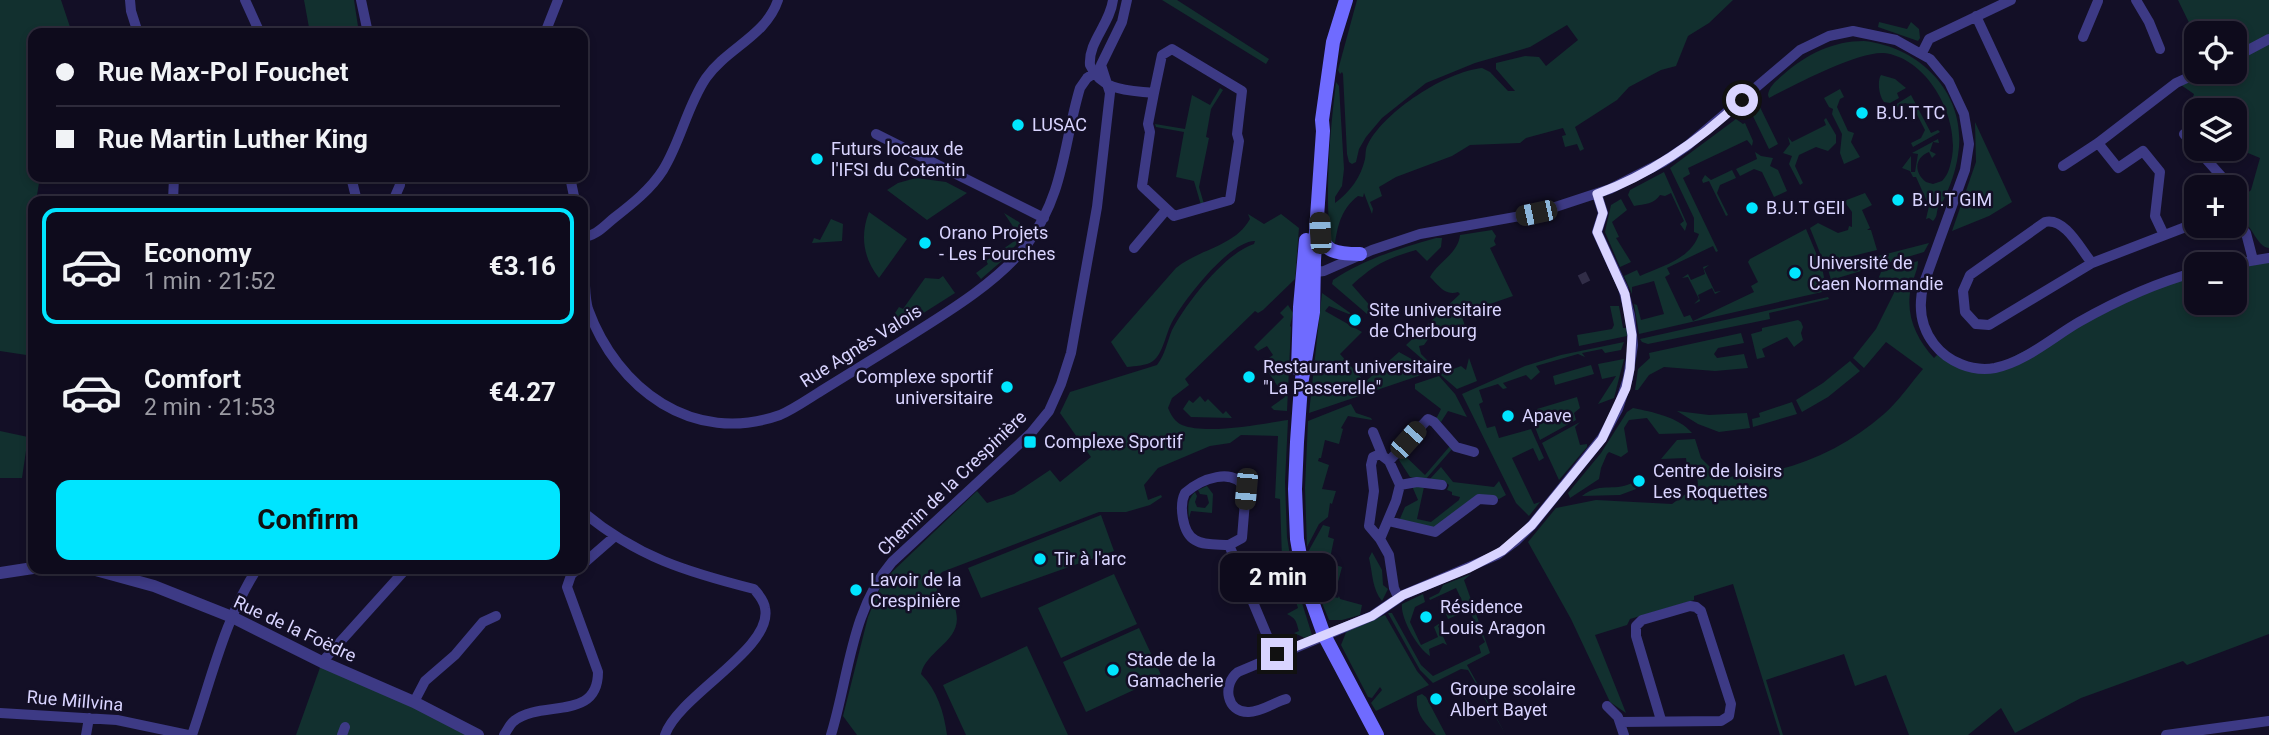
<!DOCTYPE html>
<meta charset="utf-8">
<style>
body{margin:0;font-family:Roboto,sans-serif;background:#171425;color:#f1f3f6;height:100vh;display:flex;flex-direction:column;font-size:26px;white-space:nowrap}
*{box-sizing:border-box;margin:0}
p{font-size:23px;color:#9b9ba3}
.icon{flex:none;width:38px;height:38px;fill:none;stroke:currentColor;stroke-width:2;stroke-linecap:round;stroke-linejoin:round}
.map{position:relative;flex:1;overflow:hidden}
.sheet{position:absolute;left:28px;top:196px;width:560px;height:378px;display:flex;flex-direction:column;background:#0e0b1c;border-radius:14px;box-shadow:0 4px 10px #0003,0 0 0 2px #2e2b3b}
.sheet>*{flex:none}
.banner{position:absolute;left:28px;top:28px;width:560px;height:154px;border-radius:14px;box-shadow:0 4px 10px #0003,0 0 0 2px #2e2b3b;display:grid;align-content:center;height:154px;padding:0 28px;background:#0e0b1c}
.tools{position:absolute;left:2184px;top:21px;display:grid;gap:14px}
.tools a{display:grid;place-items:center;width:63px;height:63px;border-radius:14px;background:#0e0b1c;box-shadow:0 4px 10px #0003,0 0 0 2px #2e2b3b;font-size:35px}
.end{position:absolute;width:32px;height:32px;margin:-16px;border:9px solid #d9d4ff;background:#111;box-shadow:0 0 0 4px #111}
.from{border-radius:50%}
.bubble{position:absolute;height:49px;border-radius:14px;background:#0e0b1c;box-shadow:0 4px 10px #0003,0 0 0 2px #2e2b3b;font-size:23px;font-weight:700;line-height:49px;text-align:center}
.car{position:absolute;width:21px;height:42px;margin:-21px -10px;border-radius:9px;box-shadow:0 0 5px 2px #0007;background:linear-gradient(#222 24%,#8ab4d8 0 40%,#222 0 76%,#8ab4d8 0 86%,#222 0)}
.banner b{display:flex;align-items:center;gap:24px;height:66px;font-size:26px}
.banner b+b{border-top:2px solid #2e2b3b}
.banner i{width:18px;height:18px;background:#f1f3f6}
ul{padding:12px 0 0;list-style:none}
li{display:flex;align-items:center;gap:21px;height:116px;margin:0 14px 10px;padding:0 14px;border:4px solid transparent;border-radius:14px}
li div{flex:1}
li b{display:block;font-size:26px}
li em{font-style:normal;font-weight:700}
li.active{border-color:#00e5ff}
li>.icon{width:63px;height:63px;stroke-width:1.5}
.button{display:flex;gap:14px;margin-top:auto;padding:14px 28px}
.button a{flex:1;height:80px;border-radius:14px;background:#00e5ff;color:#111;font-size:28px;font-weight:700;line-height:80px;text-align:center}
.map>svg:first-child{display:block}
.green{fill:#12302f}
.lines{fill:none;stroke-linecap:round;stroke-linejoin:round}
.minor-tunnel{stroke:#312d47;stroke-width:10;stroke-dasharray:10 5;stroke-linecap:butt}
.minor{stroke:#3d3a85;stroke-width:10}
.tertiary{stroke:#3d3a85;stroke-width:12}
.secondary{stroke:#6f6bff;stroke-width:14}
.route{stroke:#d9d4ff;stroke-width:9}
.poi-dot{fill:#00e5ff;stroke:#130f26;stroke-width:2.5}
.labels{text-anchor:middle;stroke-width:5;stroke-linejoin:round;paint-order:stroke}
.poi-label{font-size:18px;fill:#d9d4ff;stroke:#130f26;text-anchor:start}
.street-label{font-size:18px;fill:#d9d4ff;stroke:#130f26}
</style>
<div class="map">
<svg width="2269" height="735" viewBox="0 0 2269 735">
<rect width="100%" height="100%" fill="#130f26"/>
<path class="green" d="M0 0H61L72 33H33V177H40L36 201H33V356L0 351Z
M304 0H354L359 33H310Z
M1162 0H1177L1269 59 1266 64Z
M1357 0H1733L1709 23 1688 36 1676 66 1661 70 1629 87 1617 100 1575 127 1584 149 1580 151 1577 144 1565 147 1562 136 1566 135 1563 128 1526 138 1520 143 1470 145 1452 156 1396 177 1379 187 1382 196 1370 202 1373 209 1372 214 1364 193 1363 197 1358 196C1342 208 1338 224 1335 243L1330 240C1325 188 1330 133 1336 82L1339 86 1344 169 1342 186 1335 197V203C1350 192 1361 177 1365 159 1366 154 1365 149 1368 144 1385 111 1445 72 1482 68L1490 72 1508 91H1515L1496 69V63L1525 56 1539 57 1546 66 1578 40 1567 25 1530 47 1475 63 1426 83 1382 118 1366 137 1359 149 1356 162 1352 164 1349 162 1347 154 1343 74 1342 72 1340 74 1338 70Z
M2178 0H2269V248C2255 246 2254 224 2235 215V196L2240 200 2251 190 2260 158 2236 148 2240 133 2235 131V110H2218L2192 100 2194 94 2181 85 2196 72H2235V33H2196V37Z
M1879 22 1907 29 1911 22 1919 29 1920 38 1918 41 1878 27Z
M1864 41C1921 47 1968 95 1958 155 1956 170 1950 187 1943 201 1942 204 1939 205 1938 208 1936 213 1938 216 1933 221L1929 218 1926 219 1929 206 1916 177H1913L1910 171 1902 168 1911 156V172H1915L1918 154 1912 153 1938 139 1939 143 1933 142 1930 151 1936 154 1932 158 1929 152C1914 158 1914 173 1926 182L1933 184 1942 181C1949 174 1950 166 1952 157 1959 116 1927 58 1884 53 1858 51 1794 85 1769 98L1768 95C1769 86 1777 80 1784 74 1807 54 1833 41 1864 41Z
M1881 75 1895 79 1906 88 1897 93 1899 98 1890 103 1884 102C1879 96 1877 81 1881 75Z
M1220 88 1223 90 1211 109 1206 137 1209 138 1199 187 1204 204 1201 205 1194 181 1176 177 1184 132 1156 127 1155 124 1185 129 1192 95 1210 105Z
M1840 89 1844 97 1840 99 1837 107 1848 131 1854 133 1851 142 1860 157 1844 164 1840 153 1842 134 1832 114 1833 109 1829 107 1824 98Z
M1911 95 1931 133 1938 130 1940 132 1913 147 1911 143 1921 138 1925 130 1912 105 1905 103 1893 109 1892 107Z
M1757 101 1778 144 1769 149 1749 108Z
M1826 118 1836 135V143L1828 151 1816 147 1799 155 1795 166 1803 183 1800 185 1789 164 1792 156 1783 153 1790 144 1788 137 1792 142 1826 125 1824 120Z
M1736 119 1743 124 1745 123 1753 141 1752 146 1747 140 1688 168 1690 174 1683 178 1718 251 1716 252 1713 246 1667 268 1670 274 1665 277 1684 317 1690 315 1693 321 1754 292 1751 286 1758 282 1748 262 1750 259 1806 229 1822 267 1826 288 1822 292 1639 334 1634 304 1637 305 1641 320 1664 314 1654 281 1632 287V294L1624 276 1637 270 1640 276C1662 266 1691 259 1699 234L1694 232V218L1670 168Z
M1975 122 2012 202 1989 216 1952 231 1976 162Z
M1755 152 1761 156 1773 158 1770 166 1778 170 1787 191 1774 197 1762 172 1754 169 1740 176 1736 169 1757 159Z
M1732 170 1736 178 1720 185 1717 193 1728 215 1726 216 1709 181 1703 183 1702 180 1705 175 1711 180Z
M1664 172 1687 224 1685 231 1680 224 1684 221 1671 193 1665 196 1660 195C1654 204 1645 204 1634 206L1628 195 1630 190Z
M916 178 946 182 967 193 927 220 887 190 898 183Z
M1865 193 1872 205 1862 210 1870 228 1867 230H1871L1877 250 1824 263 1810 228 1818 223 1838 233 1848 230 1849 226 1852 227V212L1844 201Z
M1621 199 1627 210 1612 222 1619 237 1616 238 1631 262 1620 267 1605 232 1611 205Z
M869 212 907 239 879 278C863 258 860 235 869 212Z
M1004 213 1019 222 1026 233 1004 259 981 279 976 273 988 264 986 261 1020 237Z
M1248 214 1264 224 1281 214 1299 228 1295 279 1263 310 1258 313 1255 311 1185 379 1189 385 1172 398 1168 408C1171 415 1175 422 1182 425 1207 435 1261 424 1288 420L1285 482 1287 537 1293 574 1312 635 1305 638 1294 633 1299 631C1296 622 1297 619 1287 614L1298 608 1282 559 1280 499 1275 498 1278 436 1241 435 1230 443 1210 446 1158 468 1144 485 1148 500 1161 495 1162 497 1150 505 1126 512H1099L942 572C934 580 936 589 940 598L949 597C954 601 955 606 956 612 963 641 926 650 921 674 937 690 944 712 947 735H857L843 716 868 617 881 586 892 572 977 491 987 503 1014 494 1050 470 1060 482 1091 457 1060 413 1070 392 1157 365C1165 355 1167 342 1172 330 1187 302 1224 254 1254 244L1255 241C1229 241 1184 300 1172 322 1166 333 1163 354 1153 361 1146 366 1135 366 1127 367L1111 342 1176 268C1201 248 1234 247 1250 219Z
M831 219 843 224 842 241 812 243 814 238 820 240Z
M1492 230 1496 236 1494 241 1496 245 1490 248 1513 296 1461 314 1465 326 1431 335 1424 345 1419 346 1421 354 1441 374 1461 366 1466 370 1469 358 1477 381 1457 389 1406 345 1460 294 1458 292C1445 296 1439 286 1430 277 1438 262 1458 254 1460 235Z
M1436 238H1442L1441 247 1427 261 1416 250C1386 259 1375 264 1352 285L1373 309 1367 314 1332 284 1333 280C1364 259 1401 248 1436 238Z
M1929 243 1924 252 1831 280 1828 269Z
M2269 258V634L2187 665 2183 661 2081 698 2015 733 2001 708 1968 735H1909L1886 675 1855 686 1844 654 1766 680 1783 735H1780L1733 584 1694 596V600L1630 619 1627 625 1595 635 1626 713 1610 702 1571 619 1528 542 1556 508 1596 500 1672 504 1698 485 1696 465 1687 466 1686 458 1661 459 1677 440 1695 439 1701 458 1714 471 1715 477C1778 478 1837 455 1884 414 1899 401 1910 384 1923 369L1886 342 1864 368 1853 358 1876 329 1894 293 1895 288 1877 282 1881 272 1918 261C1918 270 1913 278 1911 287 1905 315 1916 338 1934 358L1940 352 1952 361 1990 369 2080 322 2196 272V303H2235V264Z
M1709 265 1704 269 1715 292 1721 291 1715 294 1712 288 1698 295 1700 301 1694 304 1699 299 1688 277 1682 278 1688 274 1691 280 1705 274 1703 267Z
M943 276 955 293 903 326 895 313 899 307 903 309 925 278 939 279Z
M1322 293 1356 317 1329 306 1325 311 1362 332 1340 354 1365 382 1399 352 1433 371 1309 413Z
M1828 297 1829 299 1769 313 1770 319 1648 344 1642 342 1640 339Z
M1288 305 1293 313 1290 326 1291 327 1287 411 1274 410 1271 407 1285 397 1262 363 1273 355 1267 346 1258 351 1254 347 1284 317 1280 313Z
M1610 306H1619L1623 328H1627V336L1579 346 1577 335 1612 329 1614 325Z
M1798 320 1801 322 1803 327 1801 333 1803 340 1794 347 1787 337 1762 349 1765 357 1757 359 1751 334 1762 331V328Z
M1741 333 1744 343 1718 348 1714 354 1717 358 1744 354 1748 368 1715 371 1664 367 1649 375 1638 390H1635L1638 369 1650 358 1649 353Z
M1624 342 1621 350 1605 353 1602 349 1582 353 1585 357 1578 354 1536 366 1540 372 1531 380 1526 375 1503 383 1507 388 1503 389 1498 384 1479 390 1483 402 1479 404 1487 428 1495 426 1499 438 1531 429 1544 458 1539 461 1533 448 1512 458 1534 504 1540 502 1529 516 1516 503 1462 394 1525 366 1561 355Z
M1624 359 1614 398 1598 404 1616 376 1602 379 1598 364Z
M1850 361 1860 371 1828 397 1802 412 1796 400 1823 383Z
M1591 365 1594 374 1555 385 1553 376Z
M1439 376 1455 394 1467 417 1448 411 1441 422 1436 419 1441 409 1415 389V384Z
M1200 396 1205 402 1208 399 1223 414 1226 411 1232 418 1191 417 1183 409 1189 400 1193 403Z
M1577 397 1580 408 1574 413 1576 420 1540 440 1535 427 1538 426 1535 417 1532 415 1538 413 1537 409Z
M1792 402 1797 414 1753 427 1752 419 1760 417 1759 413Z
M1351 404 1356 413 1371 418 1372 420 1348 416 1341 428 1343 429 1339 444 1325 440 1321 458H1319L1318 461 1329 465 1322 489 1336 491 1332 504 1330 503 1328 517 1319 524 1307 547 1305 488 1308 421Z
M1633 408C1652 412 1679 417 1692 433L1659 434 1647 418 1629 420 1624 428 1628 452 1621 457 1609 452 1607 454 1601 468 1599 479 1570 498 1568 493 1601 453 1627 412Z
M1677 411 1709 415 1747 413 1750 428 1719 432 1698 424Z
M1580 422 1575 427 1580 445 1587 444V447L1559 480 1542 443Z
M0 431 28 437 22 478H0Z
M1450 446 1453 448 1425 480 1410 477 1399 460 1403 454 1425 475Z
M1441 467 1453 482 1494 487 1499 481 1506 495 1499 499 1485 495 1433 529 1399 521 1405 507 1418 500 1412 486 1424 487 1417 519 1431 522 1459 500 1460 497 1452 495V492L1447 490 1449 485 1444 481 1429 480Z
M1635 481 1636 489 1620 495 1582 496C1603 480 1615 494 1635 481Z
M1207 486 1213 494 1212 513 1191 511 1189 518C1188 507 1187 500 1195 492L1197 496 1195 502 1197 507 1205 508 1209 503 1207 495 1200 494 1198 490Z
M1101 515 1114 551 981 598 968 568Z
M1323 525 1330 527 1328 537 1334 539 1329 563 1342 567 1334 597 1338 598 1339 596 1340 599 1362 605 1360 615 1342 620H1329L1320 598 1308 552Z
M1372 552 1382 570 1383 585 1388 589 1382 601C1372 589 1373 575 1369 558Z
M1114 574 1137 624 1061 658 1038 608Z
M1471 574 1464 580 1490 653 1467 665 1506 735 1468 670 1461 669 1433 683 1420 670 1388 613H1392L1421 665 1433 676 1481 653 1479 646 1485 642 1469 610 1448 619 1446 614 1464 605 1456 588 1430 600 1429 598 1439 593 1443 585Z
M1423 594 1425 602 1415 607 1410 622 1421 645 1438 637 1434 627 1443 621 1444 623 1438 626 1447 645 1443 643 1429 649 1430 656C1418 649 1400 618 1402 604Z
M1385 615 1417 671 1429 685 1376 711 1371 703 1382 690 1380 687 1372 698 1368 697 1341 645 1347 630Z
M1139 628 1162 677 1086 712 1063 662Z
M1027 646 1068 735H966L943 685Z
M322 662 478 735H296Z
M1422 694 1426 697 1446 735H1436C1425 723 1415 714 1417 696Z"/>
<g class="lines">
<path class="minor-tunnel" d="M1580 280 1588 276"/>
<path class="minor" d="M130 0 131 11 138 33
M245 0 260 33
M361 0 368 33
M1113 0C1110 24 1088 42 1090 65 1102 92 1129 90 1154 93L1148 124 1150 132 1142 186 1174 216 1230 200 1239 141 1237 134 1242 91 1172 49 1162 55 1154 93
M2136 0 2149 22 2160 49
M1976 16 2010 89
M545 33 558 0
M2083 37 2098 1
M1922 53 1929 39 2011 0
M2235 57 2269 39
M876 134 1044 218
M2184 134 2196 148
M2098 143 2118 168 2143 151 2160 172 2155 216 2164 235
M2197 149 2222 177 2226 187
M2063 166 2098 143 2176 83 2200 72
M351 177 357 201
M570 177 575 201
M173 201 174 177
M393 201 400 185 398 177
M2235 222 2246 233 2253 260
M583 237C596 236 604 226 614 218 632 204 651 189 663 170 681 141 687 106 706 78 727 48 766 36 778 0
M1134 248 1166 210
M2092 263C2081 250 2065 217 2045 222L1970 275 1963 291 1965 312 1976 324 1989 325 2092 263 2196 223
M2232 264 2269 258
M583 267C586 281 584 295 588 309 617 389 693 446 780 415 794 409 808 399 821 391 844 377 866 363 889 349 933 321 997 285 1028 243 1065 192 1063 145 1080 88L1087 78 1102 68
M1308 273 1324 271 1372 250 1420 234 1537 213 1610 189 1663 162 1687 146 1800 50 1829 36 1853 31 1896 40 1930 59 1949 82 1964 114 1969 144 1965 170 1924 283C1918 305 1920 326 1934 344 1948 362 1972 372 1995 368 2025 362 2053 337 2079 322 2116 301 2155 283 2196 272
M1373 432 1382 454
M1389 461 1428 419 1434 422 1456 447 1474 452
M1400 485 1417 482 1442 485
M583 512C637 557 687 572 754 589 758 594 764 600 765 608 774 648 678 696 665 735
M1388 521 1435 532 1479 499 1493 500
M1380 539 1396 501 1400 485 1389 461 1380 454 1373 457 1371 465 1374 491 1369 526 1380 539 1389 555 1394 588 1398 597
M1229 545 1242 538 1246 489C1233 466 1201 479 1185 493 1179 505 1182 533 1195 540 1204 546 1219 544 1229 545L1268 638 1277 654
M583 564 614 537
M322 662 405 570 409 569
M1286 699C1275 702 1261 712 1249 712 1226 713 1222 684 1238 672L1372 616 1403 595 1497 555 1516 541 1532 525 1602 438 1618 409 1628 378 1633 345 1630 315 1623 288 1597 232 1603 213 1597 194
M414 702 425 681 455 655 483 622 496 616
M1607 706 1618 717 1624 735
M0 713 117 720 188 735
M1621 722 1721 721 1729 716 1731 704 1701 611 1696 607 1690 606 1642 620 1636 626V636L1661 720
M86 735 89 718
M192 735C211 680 225 618 257 569
M342 735 345 727
M504 735C507 731 510 724 514 721 541 699 598 722 598 672L567 587 571 575 577 569
M831 735C849 676 851 610 892 562L1031 433 1049 411 1061 384 1071 353 1097 207 1110 93 1101 65 1122 22 1127 0
M2166 735 2269 721"/>
<path class="tertiary" d="M92 569 154 586 232 617 322 662 414 702 478 735
M0 573 33 568"/>
<path class="secondary" d="M1346 0 1333 42 1322 120 1323 131 1314 260 1313 312 1301 385 1297 442 1295 489 1297 539 1304 579 1324 635 1377 735
M1320 226C1321 253 1337 254 1360 254
M1298 369 1300 307 1306 240"/>
</g>
<g class="lines">
<path class="route" d="M1277 654 1372 616 1403 595 1469 568 1502 551 1532 525 1602 439 1626 388 1630 369 1632 335 1625 294 1597 232 1603 213 1597 194C1651 174 1700 140 1742 100"/>
</g>
<g class="poi-dot">
<circle cx="1862" cy="113" r="7"/>
<circle cx="1018" cy="125" r="7"/>
<circle cx="817" cy="159" r="7"/>
<circle cx="1898" cy="200" r="7"/>
<circle cx="1752" cy="208" r="7"/>
<circle cx="925" cy="243" r="7"/>
<circle cx="1795" cy="273" r="7"/>
<circle cx="1355" cy="320" r="7"/>
<circle cx="1249" cy="377" r="7"/>
<circle cx="1007" cy="387" r="7"/>
<circle cx="1508" cy="416" r="7"/>
<rect x="1023" y="435" width="14" height="14" rx="3.5"/>
<circle cx="1639" cy="481" r="7"/>
<circle cx="1040" cy="559" r="7"/>
<circle cx="856" cy="590" r="7"/>
<circle cx="1426" cy="617" r="7"/>
<circle cx="1113" cy="670" r="7"/>
<circle cx="1436" cy="699" r="7"/>
</g>
<g class="labels">
<g class="poi-label">
<text x="1876" y="119">B.U.T TC</text>
<text x="1032" y="131">LUSAC</text>
<text x="831" y="155">Futurs locaux de<tspan x="831" dy="21">l'IFSI du Cotentin</tspan></text>
<text x="1912" y="206">B.U.T GIM</text>
<text x="1766" y="214">B.U.T GEII</text>
<text x="939" y="239">Orano Projets<tspan x="939" dy="21">- Les Fourches</tspan></text>
<text x="1809" y="269">Université de<tspan x="1809" dy="21">Caen Normandie</tspan></text>
<text x="1369" y="316">Site universitaire<tspan x="1369" dy="21">de Cherbourg</tspan></text>
<text x="1263" y="373">Restaurant universitaire<tspan x="1263" dy="21">"La Passerelle"</tspan></text>
<text x="993" y="383" text-anchor="end">Complexe sportif<tspan x="993" dy="21">universitaire</tspan></text>
<text x="1522" y="422">Apave</text>
<text x="1044" y="448">Complexe Sportif</text>
<text x="1653" y="477">Centre de loisirs<tspan x="1653" dy="21">Les Roquettes</tspan></text>
<text x="1054" y="565">Tir à l'arc</text>
<text x="870" y="586">Lavoir de la<tspan x="870" dy="21">Crespinière</tspan></text>
<text x="1440" y="613">Résidence<tspan x="1440" dy="21">Louis Aragon</tspan></text>
<text x="1127" y="666">Stade de la<tspan x="1127" dy="21">Gamacherie</tspan></text>
<text x="1450" y="695">Groupe scolaire<tspan x="1450" dy="21">Albert Bayet</tspan></text>
</g>
<g class="street-label">
<text transform="translate(861 346) rotate(-32)" y="6">Rue Agnès Valois</text>
<text transform="translate(952 483) rotate(-44)" y="6">Chemin de la Crespinière</text>
<text transform="translate(295 629) rotate(25)" y="6">Rue de la Foëdre</text>
<text transform="translate(75 701) rotate(5)" y="6">Rue Millvina</text>
</g>
</g>
</svg>
<div class="tools">
<a><svg class="icon" aria-label="locate" viewBox="0 0 24 24"><circle cx="12" cy="12" r="6"/><path d="M12 2v4M12 18v4M2 12h4M18 12h4"/></svg></a>
<a><svg class="icon" aria-label="layers" viewBox="0 0 24 24"><path d="M12 4l9 5-9 5-9-5zM3 14l9 5 9-5"/></svg></a>
<a>+</a>
<a>−</a>
</div>
<i class="end from" style="left:1742px;top:100px"></i>
<i class="end" style="left:1277px;top:654px"></i>
<div class="bubble" style="left:1220px;top:553px;width:116px">2 min</div>
<i class="car" style="left:1536px;top:213px;rotate:258deg"></i>
<i class="car" style="left:1320px;top:233px;rotate:357deg"></i>
<i class="car" style="left:1408px;top:440px;rotate:42deg"></i>
<i class="car" style="left:1246px;top:489px;rotate:185deg"></i>
<div class="banner">
<b><i class="from"></i>Rue Max-Pol Fouchet</b>
<b><i></i>Rue Martin Luther King</b>
</div>
<section class="sheet">
<ul>
<li class="active"><svg class="icon" aria-label="car" viewBox="0 0 24 24"><path d="M5 17H2v-5l4-1 3-4h7l3 4 3 1v5h-3M9 17h6M6 11h13"/><circle cx="7" cy="17" r="2"/><circle cx="17" cy="17" r="2"/></svg><div><b>Economy</b><p>1 min · 21:52</p></div><em>€3.16</em></li>
<li><svg class="icon" aria-label="car" viewBox="0 0 24 24"><path d="M5 17H2v-5l4-1 3-4h7l3 4 3 1v5h-3M9 17h6M6 11h13"/><circle cx="7" cy="17" r="2"/><circle cx="17" cy="17" r="2"/></svg><div><b>Comfort</b><p>2 min · 21:53</p></div><em>€4.27</em></li>
</ul>
<div class="button"><a>Confirm</a></div>
</section>
</div>
